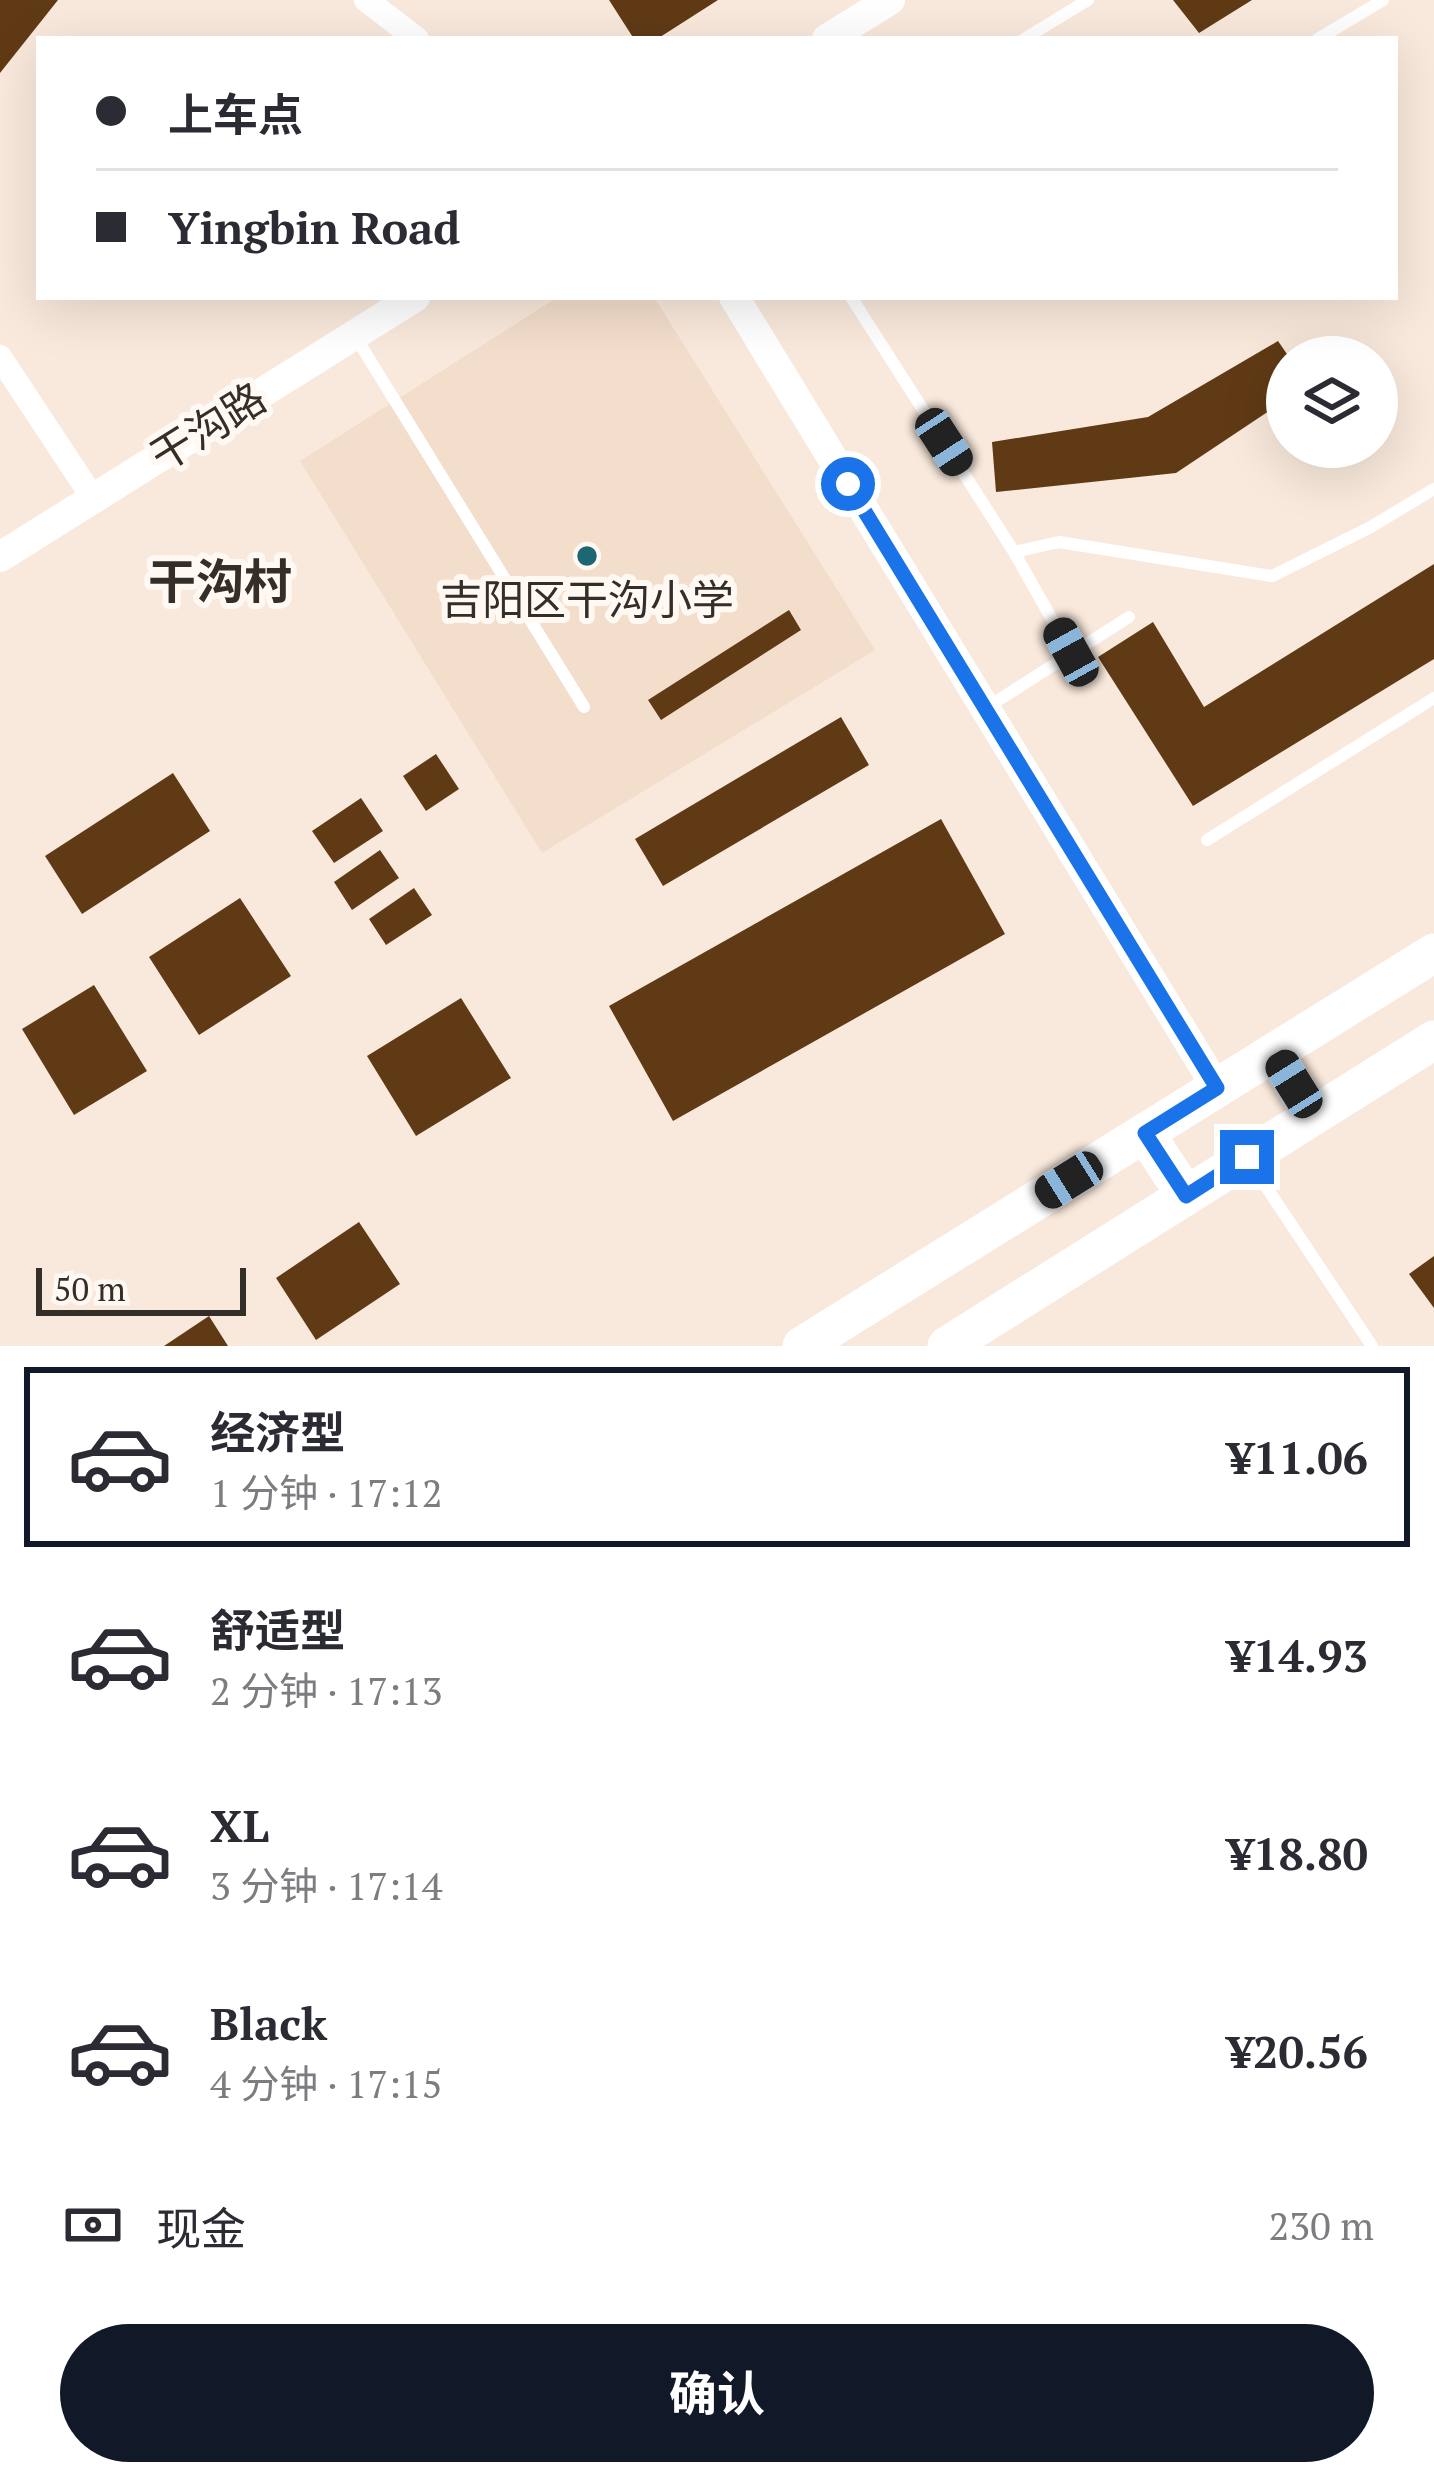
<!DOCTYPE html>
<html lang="zh">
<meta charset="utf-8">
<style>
body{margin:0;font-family:"PT Serif","Noto Sans SC",serif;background:#f7f7f7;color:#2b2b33;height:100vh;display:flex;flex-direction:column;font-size:45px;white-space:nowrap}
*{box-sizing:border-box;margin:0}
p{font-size:39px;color:#7c7c81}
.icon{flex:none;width:66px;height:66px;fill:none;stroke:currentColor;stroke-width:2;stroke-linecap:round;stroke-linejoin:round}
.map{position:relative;height:1346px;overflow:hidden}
.side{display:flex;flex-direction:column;background:#fff;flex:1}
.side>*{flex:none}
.guide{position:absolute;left:36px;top:36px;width:1362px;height:264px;border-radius:0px;box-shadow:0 12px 48px #0002;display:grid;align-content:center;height:264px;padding:0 60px;background:#fff}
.buttons{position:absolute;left:1266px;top:336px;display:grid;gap:24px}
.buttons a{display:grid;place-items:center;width:132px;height:132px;border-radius:50%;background:#fff;box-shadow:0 12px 48px #0002;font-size:60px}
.scale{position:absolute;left:36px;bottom:30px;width:210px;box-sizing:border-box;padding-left:12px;border:6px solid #342e29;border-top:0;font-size:33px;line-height:42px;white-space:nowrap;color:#342e29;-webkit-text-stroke:9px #fff8f3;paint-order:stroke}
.end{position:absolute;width:54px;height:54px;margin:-27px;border:15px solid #1a73e8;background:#fff;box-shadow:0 0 0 6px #fff}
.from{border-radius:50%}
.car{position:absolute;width:36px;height:72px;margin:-36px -18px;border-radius:15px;box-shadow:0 0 9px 3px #0007;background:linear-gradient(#222 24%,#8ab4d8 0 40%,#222 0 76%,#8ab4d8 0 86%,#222 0)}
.guide b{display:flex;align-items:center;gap:42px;height:114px;font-size:45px}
.guide b+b{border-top:3px solid #e1e1e2}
.guide i{width:30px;height:30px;background:#2b2b33}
ul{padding:21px 0 0;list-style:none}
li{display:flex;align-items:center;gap:36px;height:180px;margin:0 24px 18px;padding:0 36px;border:6px solid transparent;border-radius:0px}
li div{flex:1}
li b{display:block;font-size:45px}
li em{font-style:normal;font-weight:700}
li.active{border-color:#111827}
li>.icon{width:108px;height:108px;stroke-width:1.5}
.pay{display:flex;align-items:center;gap:30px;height:132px;padding:0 60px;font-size:45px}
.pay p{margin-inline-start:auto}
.primary-button{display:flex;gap:24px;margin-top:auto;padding:24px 60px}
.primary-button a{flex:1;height:138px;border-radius:72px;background:#111827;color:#fff;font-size:48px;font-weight:700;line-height:138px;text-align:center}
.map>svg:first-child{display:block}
.built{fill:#f3ddcb}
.building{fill:#603a15}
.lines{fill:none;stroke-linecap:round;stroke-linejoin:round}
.service{stroke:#fff;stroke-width:12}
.minor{stroke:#fff;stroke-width:24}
.tertiary{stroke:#fff;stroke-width:30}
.trunk{stroke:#fff;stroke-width:39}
.route{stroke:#1a73e8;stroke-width:15}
.poi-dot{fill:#1d6673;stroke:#fff8f3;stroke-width:4.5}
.labels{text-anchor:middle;stroke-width:12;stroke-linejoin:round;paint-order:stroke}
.street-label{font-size:42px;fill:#342e29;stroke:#fff8f3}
.poi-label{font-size:42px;fill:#342e29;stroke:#fff8f3}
.quarter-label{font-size:48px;font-weight:bold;fill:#342e29;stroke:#fff8f3}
</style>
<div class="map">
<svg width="1434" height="1346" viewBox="0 0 1434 1346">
<rect width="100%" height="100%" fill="#f9e9dc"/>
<path class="built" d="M558 297H654L875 650 542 853 300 461Z"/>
<path class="building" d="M0 0H58L0 73Z
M609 0H718L657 39H634Z
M1173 0H1252L1199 33Z
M1278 341 1289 357H1287V399L1176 473 996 492 992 442 1148 417Z
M1434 564V659L1193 806 1098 657 1153 622 1204 707Z
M789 610 801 630 661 720 648 700Z
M841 717 869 765 663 886 635 839Z
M436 754 459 789 426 811 403 776Z
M173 773 210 831 82 914 45 856Z
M361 798 383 831 334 863 312 831Z
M941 819 1005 934 673 1121 609 1006Z
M380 850 399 878 352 910 334 882Z
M414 888 432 915 386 945 369 919Z
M240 898 291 976 199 1035 149 957Z
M94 985 147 1071 74 1115 22 1029Z
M461 998 511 1078 416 1136 367 1056Z
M359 1222 400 1284 316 1340 276 1278Z
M1434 1256V1308L1409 1274Z
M209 1316 228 1346H164Z"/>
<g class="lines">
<path class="service" d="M1024 39 1088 0
M1318 39 1383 0
M851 297 1014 552 1071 653
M355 336 584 707
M1014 552 1059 542 1272 576 1369 528 1434 489
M986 708 1129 617
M1207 840 1434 698
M1251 1164 1372 1346"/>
<path class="minor" d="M366 0 417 39
M0 357 93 498"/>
<path class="tertiary" d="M827 39 890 0
M734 297 1217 1088
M0 557 415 297"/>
<path class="trunk" d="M1274 1053 1313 1116
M1145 1133 1186 1196
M802 1346 1434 953
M947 1346 1434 1040"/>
</g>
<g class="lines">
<path class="route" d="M848 484 1217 1088 1145 1133 1186 1196 1247 1157"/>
</g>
<circle class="poi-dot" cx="587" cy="556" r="12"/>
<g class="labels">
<g class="street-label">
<text transform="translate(208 427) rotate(-32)" y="15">干沟路</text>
</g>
<g class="poi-label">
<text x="587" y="615">吉阳区干沟小学</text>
</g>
<g class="quarter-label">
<text x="220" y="599">干沟村</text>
</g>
</g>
</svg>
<div class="buttons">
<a><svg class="icon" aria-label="layers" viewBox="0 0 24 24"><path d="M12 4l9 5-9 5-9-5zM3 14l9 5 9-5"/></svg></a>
</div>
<div class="scale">50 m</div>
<i class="end from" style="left:848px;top:484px"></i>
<i class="end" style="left:1247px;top:1157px"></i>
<i class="car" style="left:944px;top:442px;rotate:147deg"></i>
<i class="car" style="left:1071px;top:652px;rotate:331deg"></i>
<i class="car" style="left:1294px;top:1084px;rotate:328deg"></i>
<i class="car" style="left:1069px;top:1180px;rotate:238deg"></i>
<div class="guide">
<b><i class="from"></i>上车点</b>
<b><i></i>Yingbin Road</b>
</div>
</div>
<section class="side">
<ul>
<li class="active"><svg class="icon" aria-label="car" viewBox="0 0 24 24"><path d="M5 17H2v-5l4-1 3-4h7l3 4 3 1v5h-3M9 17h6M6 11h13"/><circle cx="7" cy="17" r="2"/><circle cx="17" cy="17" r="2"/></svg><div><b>经济型</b><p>1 分钟 · 17:12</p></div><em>¥11.06</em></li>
<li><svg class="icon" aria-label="car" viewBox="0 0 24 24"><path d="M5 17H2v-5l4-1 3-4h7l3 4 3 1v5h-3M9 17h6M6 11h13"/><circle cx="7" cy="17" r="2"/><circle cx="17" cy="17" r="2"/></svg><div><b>舒适型</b><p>2 分钟 · 17:13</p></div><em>¥14.93</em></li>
<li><svg class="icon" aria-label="car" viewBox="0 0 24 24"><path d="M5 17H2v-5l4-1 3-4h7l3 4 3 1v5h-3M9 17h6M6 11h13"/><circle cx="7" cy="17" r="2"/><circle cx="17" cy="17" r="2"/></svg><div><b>XL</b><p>3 分钟 · 17:14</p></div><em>¥18.80</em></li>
<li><svg class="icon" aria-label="car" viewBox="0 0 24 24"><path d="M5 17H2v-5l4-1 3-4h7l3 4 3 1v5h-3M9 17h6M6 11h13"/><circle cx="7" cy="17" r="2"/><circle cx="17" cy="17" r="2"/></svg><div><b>Black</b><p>4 分钟 · 17:15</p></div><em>¥20.56</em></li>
</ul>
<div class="pay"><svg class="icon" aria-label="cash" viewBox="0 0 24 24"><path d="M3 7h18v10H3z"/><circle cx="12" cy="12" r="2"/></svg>现金<p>230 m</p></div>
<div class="primary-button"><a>确认</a></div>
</section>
